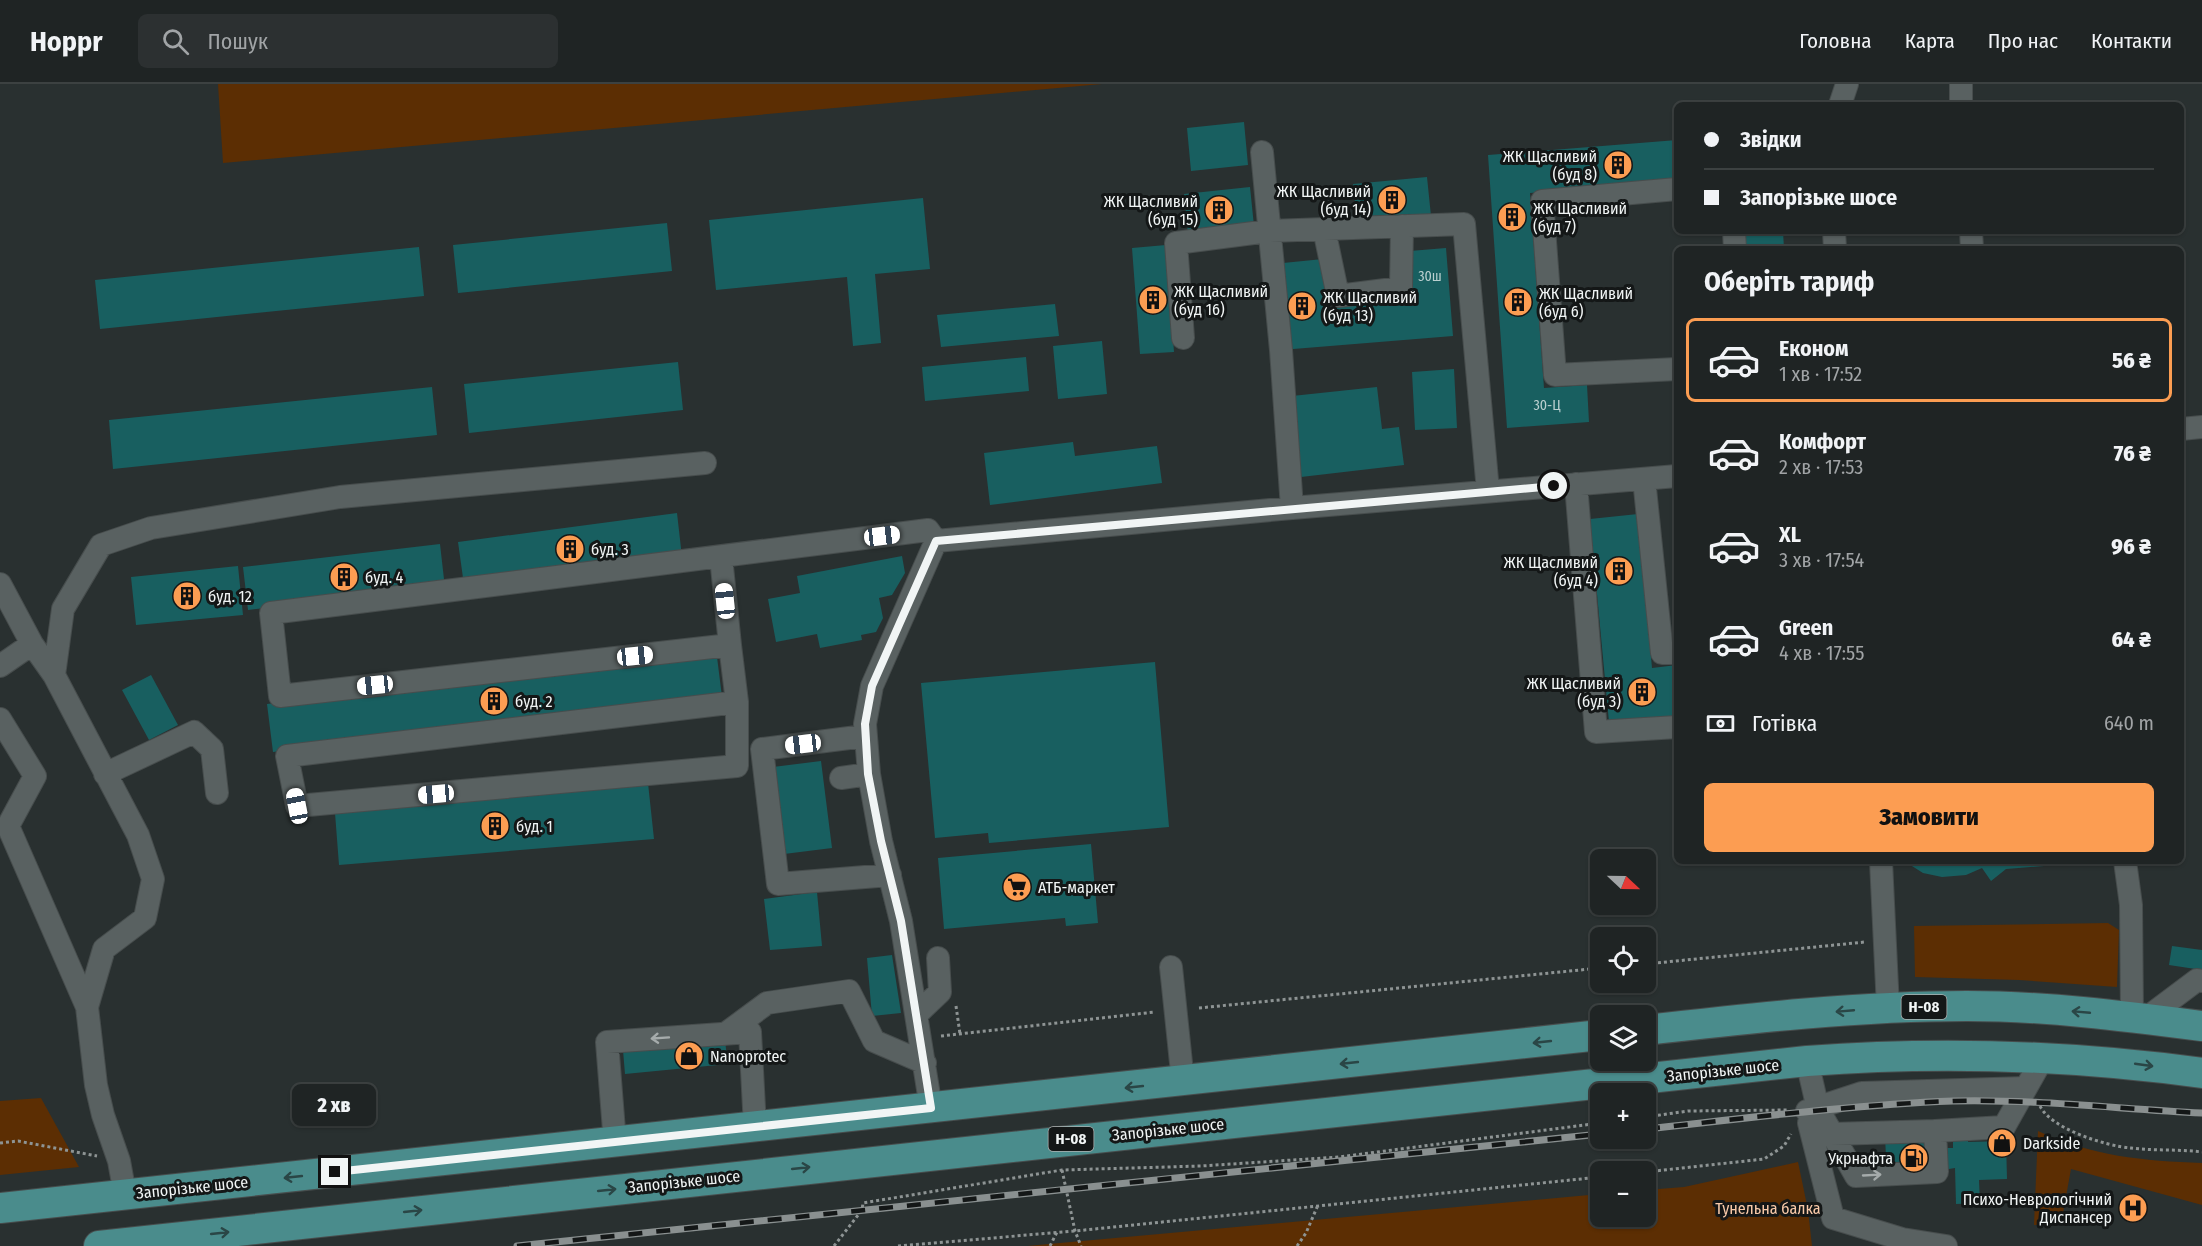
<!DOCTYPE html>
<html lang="uk">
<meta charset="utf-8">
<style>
body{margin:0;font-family:"Fira Sans Condensed",sans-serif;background:#2c3031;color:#f1f3f6;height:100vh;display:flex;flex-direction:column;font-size:22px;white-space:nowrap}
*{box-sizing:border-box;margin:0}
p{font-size:20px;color:#a1a4a6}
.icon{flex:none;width:33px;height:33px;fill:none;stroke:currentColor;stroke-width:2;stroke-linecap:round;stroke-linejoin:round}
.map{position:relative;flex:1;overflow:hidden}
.panel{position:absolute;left:1674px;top:162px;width:510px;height:618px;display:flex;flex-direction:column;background:#1f2424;border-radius:9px;box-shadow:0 2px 4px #0004,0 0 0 2px #3c4141}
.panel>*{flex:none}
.banner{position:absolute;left:1674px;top:18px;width:510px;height:132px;border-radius:9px;box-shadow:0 2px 4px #0004,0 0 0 2px #3c4141;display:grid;align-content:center;height:132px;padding:0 30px;background:#1f2424}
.needle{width:39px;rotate:112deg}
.controls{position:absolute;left:1590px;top:765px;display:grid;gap:12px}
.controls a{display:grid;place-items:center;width:66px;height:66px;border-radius:9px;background:#1f2424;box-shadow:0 2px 4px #0004,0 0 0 2px #3c4141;font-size:30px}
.end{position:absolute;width:27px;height:27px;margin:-14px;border:8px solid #f1f5f5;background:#111;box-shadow:0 0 0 3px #111}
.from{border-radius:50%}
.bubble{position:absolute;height:42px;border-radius:9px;background:#1f2424;box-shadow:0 2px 4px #0004,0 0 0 2px #3c4141;font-size:20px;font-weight:800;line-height:42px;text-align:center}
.car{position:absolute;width:18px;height:36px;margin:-18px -9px;border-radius:8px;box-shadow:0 0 4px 2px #0007;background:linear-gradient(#fff 24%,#345 0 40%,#fff 0 76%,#345 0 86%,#fff 0)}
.banner b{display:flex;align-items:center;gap:21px;height:57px;font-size:22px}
.banner b+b{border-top:2px solid #3c4141}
.banner i{width:15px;height:15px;background:#f1f3f6}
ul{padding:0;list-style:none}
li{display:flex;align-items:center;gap:18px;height:84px;margin:0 12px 9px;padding:0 18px;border:3px solid transparent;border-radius:9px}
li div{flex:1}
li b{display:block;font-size:22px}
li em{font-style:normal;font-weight:800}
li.selected{border-color:#fc9d52}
li>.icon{width:54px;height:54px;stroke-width:1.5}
h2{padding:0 30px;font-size:27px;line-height:72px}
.pay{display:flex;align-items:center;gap:15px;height:66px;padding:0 30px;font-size:22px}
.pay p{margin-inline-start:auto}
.cta{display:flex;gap:12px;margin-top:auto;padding:12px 30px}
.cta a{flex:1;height:69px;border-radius:9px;background:#fc9d52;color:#111;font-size:24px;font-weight:800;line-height:69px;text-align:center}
header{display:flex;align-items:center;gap:36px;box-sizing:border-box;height:84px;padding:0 30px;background:#1f2424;border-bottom:2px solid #3c4141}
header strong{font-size:28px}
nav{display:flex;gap:33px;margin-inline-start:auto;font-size:21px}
.search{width:420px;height:54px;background:#2c3031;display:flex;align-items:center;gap:15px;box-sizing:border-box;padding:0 21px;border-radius:9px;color:#a1a4a6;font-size:22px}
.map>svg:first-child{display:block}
.green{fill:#5c2e03}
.building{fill:#185f60}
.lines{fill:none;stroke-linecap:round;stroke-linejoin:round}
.minor-casing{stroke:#474d4d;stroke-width:24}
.major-casing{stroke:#474d4d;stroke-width:32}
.path{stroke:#8e9494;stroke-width:3;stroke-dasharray:3 3;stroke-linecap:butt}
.minor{stroke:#596161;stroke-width:22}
.major{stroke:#4a8c8c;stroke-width:30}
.rail-casing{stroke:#8a9090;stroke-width:7}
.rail{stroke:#141717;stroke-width:4.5;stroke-dasharray:14;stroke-linecap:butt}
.oneway{stroke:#2a4646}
.oneway2{stroke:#a5abab}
.route{stroke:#f1f5f5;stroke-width:8}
.labels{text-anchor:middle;stroke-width:6;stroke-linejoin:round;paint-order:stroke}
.number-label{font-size:14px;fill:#bbd0d0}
.shield{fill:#141717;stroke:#afb2b2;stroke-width:1.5}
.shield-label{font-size:15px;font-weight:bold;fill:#f1f5f5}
.poi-label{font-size:16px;fill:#f1f5f5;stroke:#141717;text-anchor:start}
.street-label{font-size:16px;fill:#f1f5f5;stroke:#141717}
.park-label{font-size:16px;fill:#f9caa9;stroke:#141717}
</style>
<header>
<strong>Hoppr</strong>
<div class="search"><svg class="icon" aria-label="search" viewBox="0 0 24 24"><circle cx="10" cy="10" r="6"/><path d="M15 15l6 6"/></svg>Пошук</div>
<nav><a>Головна</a><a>Карта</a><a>Про нас</a><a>Контакти</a></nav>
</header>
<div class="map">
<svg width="2202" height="1162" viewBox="0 0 2202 1162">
<rect width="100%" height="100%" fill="#293030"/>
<path class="green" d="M218 0H1102L223 79Z
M2108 839 2119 846 2117 903 2019 896 1915 893 1914 842Z
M41 1014 79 1083 0 1091V1017Z
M2038 1047C2091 1072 2144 1077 2202 1079V1121L2071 1085 2061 1140 2034 1141Z
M1798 1078 1808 1126 1812 1162H1027L1600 1110V1132H1646V1106L1684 1103Z"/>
<path class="building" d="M1244 38 1248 81 1191 87 1187 44Z
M1677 56V97L1530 109 1544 304 1587 301 1589 338 1507 344 1488 71Z
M1427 93 1431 132 1357 139 1353 100Z
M1250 103 1254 142 1188 150 1184 110Z
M923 114 930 185 875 190 881 259 853 262 847 193 716 206 709 136Z
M667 139 672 187 458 209 453 161Z
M1745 147H1783L1784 165H1746Z
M1166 161 1174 268 1140 270 1132 164Z
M419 163 424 212 100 245 95 196Z
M1446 164 1453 252 1281 266 1273 180 1323 175 1328 224 1413 217 1410 167Z
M1055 220 1059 252 941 263 937 231Z
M1102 257 1107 310 1058 315 1053 262Z
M1026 273 1029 307 925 317 922 283Z
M678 278 683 326 469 349 464 300Z
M1454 285 1457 344 1415 346 1412 288Z
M432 303 437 351 113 385 109 336Z
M1377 303 1382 345 1399 343 1404 381 1301 393 1292 312Z
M1073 358 1075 372 1157 362 1162 399 990 421 984 369Z
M677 429 682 473 464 501 458 458Z
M1638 430 1652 584 1677 581V632L1609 638 1590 435Z
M440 460 445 504 248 526 243 483Z
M902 472 905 489 892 511 879 514 883 534 876 548 861 551 862 556 820 564 817 550 776 558 768 515 800 509 797 492Z
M238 482 243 531 136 541 131 493Z
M716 565 722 613 273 668 267 620Z
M1155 578 1169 743 989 759 988 749 935 754 921 599Z
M151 591 178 641 149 656 122 606Z
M821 677 832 764 784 770 773 683Z
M648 699 654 755 339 781 335 729Z
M1091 760 1098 839 1066 842 1065 834 944 845 938 774Z
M1904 777H2080V779L2006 785 1991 797 1982 784 1966 791 1942 793 1923 789Z
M817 808 822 862 770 866 764 815Z
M2172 862 2202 866V886L2169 881Z
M892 871 901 929 872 932 867 874Z
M725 957 728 980 625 990 623 966Z
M1941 1050V1064H1953V1055L1968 1054V1058L2006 1057 2007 1095 1979 1096 1980 1119 1956 1120 1955 1084 1887 1095 1885 1052Z"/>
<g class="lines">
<g class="minor-casing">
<path id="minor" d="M1961 0V21
M1840 21 1847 0
M1262 68 1281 266 1292 424
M1677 105 1542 117 1555 291 1677 285
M1324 145 1338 212 1401 204 1402 142
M1734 147 1735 165
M1834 147 1835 165
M1971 147 1972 165
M1183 254 1176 159 1269 147 1464 140 1488 407
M2181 345 2202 343
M1644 395 1662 569H1677
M1576 400 1596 648 1677 643
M721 473 730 561 280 612 271 529 928 446 936 457 1292 424 1677 392
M0 500 32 560 54 591 138 751 153 795 145 834 104 865 87 923
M730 561 737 618 287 672 297 722 737 682V618
M0 582 32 560
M54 591 63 525 101 461 151 444 340 413 705 379
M0 635 35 692 8 742 87 923 96 1001 103 1031 119 1077 125 1110
M865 652 762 665 778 800 890 791
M105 690 194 648 212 665 217 709
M841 694 869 690
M1881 777 1888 924
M2125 777 2131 821 2132 933
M1171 883 1183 998
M918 929 940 908 938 874
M2145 935 2197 896 2202 897
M725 950 767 919 849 907 874 957 925 979
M1807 977 1818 1025 1856 1092 1937 1088 1935 1047 2004 1043 2044 972
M931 1024 901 837 881 757 869 690 865 640 872 602 936 457
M1818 1025 1809 1039 1833 1134 1902 1155 1946 1162
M1807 1027 1862 1009 2026 1004
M1832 1050 1935 1047
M615 1059 607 958 750 948 755 1043"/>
</g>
<g class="major-casing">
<path id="major" d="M1646 946C1752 934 1859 922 1967 922 2046 922 2124 932 2202 942
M0 1124 1600 951
M99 1162 1807 977C1940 967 2070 971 2202 989"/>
</g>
<path class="path" d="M1646 880 1865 858
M956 922 960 950
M1199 924 1600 884
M941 952 1155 928
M2040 1022C2051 1045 2106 1062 2131 1064 2155 1067 2178 1065 2202 1068
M1646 1033 1688 1027 1789 1026
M0 1059 18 1057 97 1072
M1062 1086 1075 1147 1081 1162
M1646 1088 1764 1075 1784 1062 1791 1050
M834 1162 862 1126 863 1119 1062 1086 1201 1082 1339 1073 1600 1039
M898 1162 1075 1147 1600 1093
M1050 1162 1057 1148
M1297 1162 1306 1149 1318 1121"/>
<use href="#minor" class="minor"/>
<use href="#major" class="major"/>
<g class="rail-casing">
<path id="rail" d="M1646 1045C1748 1034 1850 1021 1953 1017 2035 1015 2119 1025 2202 1029
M517 1162 1600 1050"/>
</g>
<use href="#rail" class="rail"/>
</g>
<defs><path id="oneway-shaft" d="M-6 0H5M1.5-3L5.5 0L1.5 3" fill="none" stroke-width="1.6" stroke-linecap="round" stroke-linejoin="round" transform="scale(1.5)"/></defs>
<g class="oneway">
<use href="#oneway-shaft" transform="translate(1845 927) rotate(175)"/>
<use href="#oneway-shaft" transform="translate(2081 928) rotate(-175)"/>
<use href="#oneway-shaft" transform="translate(1542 958) rotate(174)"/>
<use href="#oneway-shaft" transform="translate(1349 979) rotate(174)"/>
<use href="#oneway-shaft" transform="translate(2144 981) rotate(8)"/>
<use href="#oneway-shaft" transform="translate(1134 1003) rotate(174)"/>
<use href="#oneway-shaft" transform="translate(801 1084) rotate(-6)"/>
<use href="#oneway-shaft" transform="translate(293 1093) rotate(174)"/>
<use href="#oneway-shaft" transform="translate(607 1106) rotate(-6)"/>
<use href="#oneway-shaft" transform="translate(413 1127) rotate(-6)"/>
<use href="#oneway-shaft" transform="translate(220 1149) rotate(-6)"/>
</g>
<g class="oneway2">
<use href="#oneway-shaft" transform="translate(660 954) rotate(176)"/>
<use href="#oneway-shaft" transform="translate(1872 1091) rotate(-3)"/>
</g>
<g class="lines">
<path class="route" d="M335 1088 931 1024 901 837 881 757 868 690 865 640 872 602 936 457 1554 402"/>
</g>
<defs>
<g id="building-disc" transform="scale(1.5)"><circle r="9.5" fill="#fc9d52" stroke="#141717"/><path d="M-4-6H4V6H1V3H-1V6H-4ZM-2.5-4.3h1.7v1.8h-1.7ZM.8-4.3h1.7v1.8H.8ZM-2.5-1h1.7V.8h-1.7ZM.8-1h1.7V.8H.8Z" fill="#111"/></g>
<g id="supermarket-disc" transform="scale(1.5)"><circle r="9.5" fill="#fc9d52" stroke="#141717"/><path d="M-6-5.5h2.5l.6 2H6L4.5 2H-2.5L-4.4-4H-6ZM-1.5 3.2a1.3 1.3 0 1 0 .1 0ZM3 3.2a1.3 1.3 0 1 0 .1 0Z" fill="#111"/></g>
<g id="shop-disc" transform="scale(1.5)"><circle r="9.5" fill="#fc9d52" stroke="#141717"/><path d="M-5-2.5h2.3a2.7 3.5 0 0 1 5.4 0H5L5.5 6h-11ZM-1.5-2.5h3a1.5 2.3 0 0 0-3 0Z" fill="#111"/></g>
<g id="fuel-disc" transform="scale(1.5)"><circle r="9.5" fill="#fc9d52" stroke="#141717"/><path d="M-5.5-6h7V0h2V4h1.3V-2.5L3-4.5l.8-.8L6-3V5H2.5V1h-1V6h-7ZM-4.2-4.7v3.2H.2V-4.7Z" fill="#111"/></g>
<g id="hospital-disc" transform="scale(1.5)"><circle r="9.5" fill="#fc9d52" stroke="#141717"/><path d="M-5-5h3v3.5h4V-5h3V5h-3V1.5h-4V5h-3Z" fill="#111"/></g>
</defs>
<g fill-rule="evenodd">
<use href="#building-disc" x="1618" y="81"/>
<use href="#building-disc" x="1392" y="116"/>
<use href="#building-disc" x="1219" y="126"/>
<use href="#building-disc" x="1512" y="133"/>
<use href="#building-disc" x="1153" y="216"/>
<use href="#building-disc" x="1518" y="218"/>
<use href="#building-disc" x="1302" y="222"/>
<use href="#building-disc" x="570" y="465"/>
<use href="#building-disc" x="1619" y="487"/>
<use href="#building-disc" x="344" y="493"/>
<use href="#building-disc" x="187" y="512"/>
<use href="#building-disc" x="1642" y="608"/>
<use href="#building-disc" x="494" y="617"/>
<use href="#building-disc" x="495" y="742"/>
<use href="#supermarket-disc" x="1017" y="803"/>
<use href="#shop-disc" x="689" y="972"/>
<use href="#shop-disc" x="2002" y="1059"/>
<use href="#fuel-disc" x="1914" y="1074"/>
<use href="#hospital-disc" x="2133" y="1124"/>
</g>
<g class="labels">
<g class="number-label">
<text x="1430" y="197">30ш</text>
<text x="1547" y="326">30-Ц</text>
</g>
<g class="shield">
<rect x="1901.5" y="911" width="45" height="24" rx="4.5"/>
<rect x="1048.5" y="1043" width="45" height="24" rx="4.5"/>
</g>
<g class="shield-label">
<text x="1924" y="928">Н-08</text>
<text x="1071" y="1060">Н-08</text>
</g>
<g class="poi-label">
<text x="1597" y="78" text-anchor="end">ЖК Щасливий<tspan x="1597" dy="18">(буд 8)</tspan></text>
<text x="1371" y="113" text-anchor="end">ЖК Щасливий<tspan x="1371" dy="18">(буд 14)</tspan></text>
<text x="1198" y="123" text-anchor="end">ЖК Щасливий<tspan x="1198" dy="18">(буд 15)</tspan></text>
<text x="1533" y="130">ЖК Щасливий<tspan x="1533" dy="18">(буд 7)</tspan></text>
<text x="1174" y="213">ЖК Щасливий<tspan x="1174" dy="18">(буд 16)</tspan></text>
<text x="1539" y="215">ЖК Щасливий<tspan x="1539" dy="18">(буд 6)</tspan></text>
<text x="1323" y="219">ЖК Щасливий<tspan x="1323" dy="18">(буд 13)</tspan></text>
<text x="591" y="471">буд. 3</text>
<text x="1598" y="484" text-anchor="end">ЖК Щасливий<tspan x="1598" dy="18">(буд 4)</tspan></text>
<text x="365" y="499">буд. 4</text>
<text x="208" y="518">буд. 12</text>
<text x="1621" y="605" text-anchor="end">ЖК Щасливий<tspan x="1621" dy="18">(буд 3)</tspan></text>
<text x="515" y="623">буд. 2</text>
<text x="516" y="748">буд. 1</text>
<text x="1038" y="809">АТБ-маркет</text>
<text x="710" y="978">Nanoprotec</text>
<text x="2023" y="1065">Darkside</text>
<text x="1893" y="1080" text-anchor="end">Укрнафта</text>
<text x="2112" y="1121" text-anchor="end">Психо-Неврологічний<tspan x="2112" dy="18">Диспансер</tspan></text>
</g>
<g class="street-label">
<text transform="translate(1723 986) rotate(-6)" y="6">Запорізьке шосе</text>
<text transform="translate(1168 1045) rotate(-6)" y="6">Запорізьке шосе</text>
<text transform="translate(684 1097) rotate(-6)" y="6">Запорізьке шосе</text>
<text transform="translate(192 1103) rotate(-6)" y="6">Запорізьке шосе</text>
</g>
<g class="park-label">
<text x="1768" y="1130">Тунельна балка</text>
</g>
</g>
</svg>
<div class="controls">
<a><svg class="needle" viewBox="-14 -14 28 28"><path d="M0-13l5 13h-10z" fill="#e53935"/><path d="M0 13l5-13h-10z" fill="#a1a4a6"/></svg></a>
<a><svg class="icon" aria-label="locate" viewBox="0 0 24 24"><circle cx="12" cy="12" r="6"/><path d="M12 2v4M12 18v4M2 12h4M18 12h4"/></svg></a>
<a><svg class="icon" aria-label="layers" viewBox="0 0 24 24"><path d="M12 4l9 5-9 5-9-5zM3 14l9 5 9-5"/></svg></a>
<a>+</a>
<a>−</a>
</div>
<i class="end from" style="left:1554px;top:402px"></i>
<i class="end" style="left:335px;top:1088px"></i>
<div class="bubble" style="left:292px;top:1000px;width:84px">2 хв</div>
<i class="car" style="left:882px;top:452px;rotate:83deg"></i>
<i class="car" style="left:725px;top:517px;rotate:354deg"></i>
<i class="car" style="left:635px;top:572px;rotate:84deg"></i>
<i class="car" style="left:375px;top:601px;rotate:264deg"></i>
<i class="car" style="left:803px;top:660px;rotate:263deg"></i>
<i class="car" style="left:436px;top:710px;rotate:265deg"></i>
<i class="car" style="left:297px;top:722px;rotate:349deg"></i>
<div class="banner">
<b><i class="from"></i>Звідки</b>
<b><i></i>Запорізьке шосе</b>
</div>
<section class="panel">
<h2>Оберіть тариф</h2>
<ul>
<li class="selected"><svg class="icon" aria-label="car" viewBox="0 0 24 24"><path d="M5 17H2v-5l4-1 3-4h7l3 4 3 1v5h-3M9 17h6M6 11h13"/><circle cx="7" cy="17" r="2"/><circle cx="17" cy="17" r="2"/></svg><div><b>Економ</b><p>1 хв · 17:52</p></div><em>56 ₴</em></li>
<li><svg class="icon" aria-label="car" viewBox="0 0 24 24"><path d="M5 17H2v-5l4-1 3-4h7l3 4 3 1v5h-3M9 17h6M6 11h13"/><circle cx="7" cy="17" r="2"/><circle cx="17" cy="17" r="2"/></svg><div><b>Комфорт</b><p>2 хв · 17:53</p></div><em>76 ₴</em></li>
<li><svg class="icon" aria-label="car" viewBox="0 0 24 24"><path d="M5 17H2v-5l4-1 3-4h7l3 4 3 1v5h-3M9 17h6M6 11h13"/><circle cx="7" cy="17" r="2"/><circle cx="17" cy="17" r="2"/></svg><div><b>XL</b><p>3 хв · 17:54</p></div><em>96 ₴</em></li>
<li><svg class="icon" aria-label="car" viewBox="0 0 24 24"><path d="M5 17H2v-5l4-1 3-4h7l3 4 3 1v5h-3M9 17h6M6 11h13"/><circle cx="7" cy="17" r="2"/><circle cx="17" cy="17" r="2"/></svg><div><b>Green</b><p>4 хв · 17:55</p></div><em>64 ₴</em></li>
</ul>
<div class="pay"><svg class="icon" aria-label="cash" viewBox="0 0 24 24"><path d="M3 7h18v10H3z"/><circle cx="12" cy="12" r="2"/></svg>Готівка<p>640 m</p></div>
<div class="cta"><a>Замовити</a></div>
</section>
</div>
